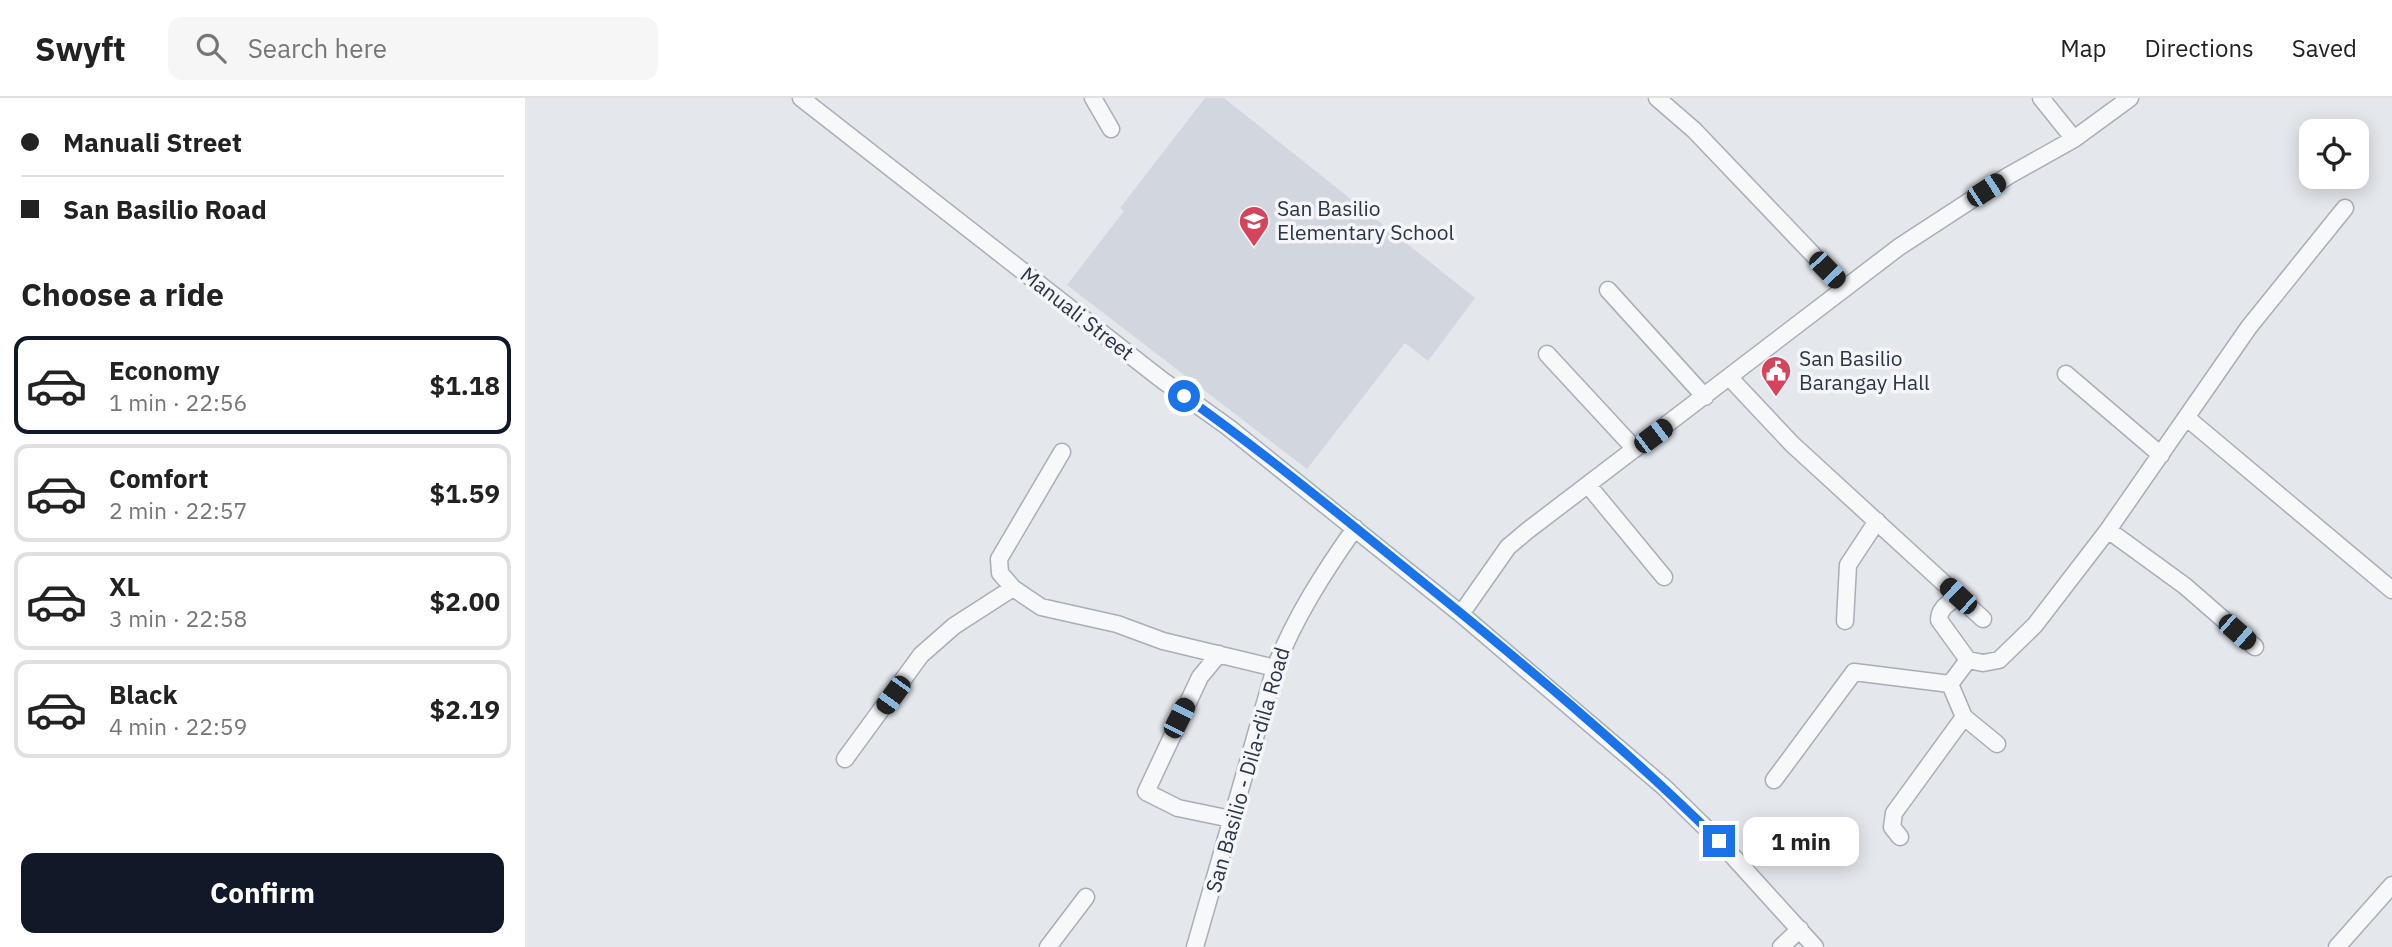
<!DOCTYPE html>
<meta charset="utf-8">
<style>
body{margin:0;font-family:"IBM Plex Sans",sans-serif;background:#f6f6f6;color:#222;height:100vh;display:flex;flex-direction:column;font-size:26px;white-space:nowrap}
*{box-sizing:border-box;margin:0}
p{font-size:23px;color:#767676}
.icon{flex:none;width:38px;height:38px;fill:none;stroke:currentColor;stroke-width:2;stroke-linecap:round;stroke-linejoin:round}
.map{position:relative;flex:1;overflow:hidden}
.details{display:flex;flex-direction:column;background:#fff;width:525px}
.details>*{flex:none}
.guide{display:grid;align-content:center;height:154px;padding:0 21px;background:#fff}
.controls{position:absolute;left:1774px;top:21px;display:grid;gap:14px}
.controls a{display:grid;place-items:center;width:70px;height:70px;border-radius:14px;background:#fff;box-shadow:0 4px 18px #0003;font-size:35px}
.end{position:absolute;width:32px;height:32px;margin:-16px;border:9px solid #1a73e8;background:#fff;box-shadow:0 0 0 4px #fff}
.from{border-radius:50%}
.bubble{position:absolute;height:49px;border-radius:14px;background:#fff;box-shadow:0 4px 18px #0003;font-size:23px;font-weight:800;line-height:49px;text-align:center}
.car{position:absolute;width:21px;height:42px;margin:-21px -10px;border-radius:9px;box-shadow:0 0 5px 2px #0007;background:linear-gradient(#222 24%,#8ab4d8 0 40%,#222 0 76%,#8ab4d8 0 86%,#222 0)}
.guide b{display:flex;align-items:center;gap:24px;height:66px;font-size:26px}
.guide b+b{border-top:2px solid #e0e0e0}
.guide i{width:18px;height:18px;background:#222}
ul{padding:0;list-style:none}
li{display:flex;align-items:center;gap:21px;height:98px;margin:0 14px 10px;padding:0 7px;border:4px solid #e0e0e0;border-radius:14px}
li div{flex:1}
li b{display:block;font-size:26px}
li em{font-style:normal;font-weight:800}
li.selected{border-color:#111827}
li>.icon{width:63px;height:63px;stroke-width:1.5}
h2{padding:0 21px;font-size:32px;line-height:84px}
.cta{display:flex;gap:14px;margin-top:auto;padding:14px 21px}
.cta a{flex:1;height:80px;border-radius:14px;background:#111827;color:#fff;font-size:28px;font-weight:800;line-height:80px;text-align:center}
header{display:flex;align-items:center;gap:42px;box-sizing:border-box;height:98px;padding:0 35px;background:#fff;border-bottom:2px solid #e0e0e0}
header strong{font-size:33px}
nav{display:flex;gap:38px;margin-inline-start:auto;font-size:24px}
.search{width:490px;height:63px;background:#f6f6f6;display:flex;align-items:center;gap:18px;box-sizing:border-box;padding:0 24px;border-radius:14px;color:#767676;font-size:26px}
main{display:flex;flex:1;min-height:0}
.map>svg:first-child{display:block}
.built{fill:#d2d6de}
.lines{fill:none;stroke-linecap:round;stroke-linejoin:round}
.minor-casing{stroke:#a8aeb7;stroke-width:19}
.minor{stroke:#f7f8fa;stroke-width:16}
.route{stroke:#1a73e8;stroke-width:9}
.labels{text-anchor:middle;stroke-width:7;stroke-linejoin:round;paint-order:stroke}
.poi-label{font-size:21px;fill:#2a3546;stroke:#f4f6f9;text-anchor:start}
.street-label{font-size:21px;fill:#2a3546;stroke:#f4f6f9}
</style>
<header>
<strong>Swyft</strong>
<div class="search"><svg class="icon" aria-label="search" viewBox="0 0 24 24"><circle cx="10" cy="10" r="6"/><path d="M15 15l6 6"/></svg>Search here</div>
<nav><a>Map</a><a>Directions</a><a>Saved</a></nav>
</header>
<main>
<section class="details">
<div class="guide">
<b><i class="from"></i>Manuali Street</b>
<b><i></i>San Basilio Road</b>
</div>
<h2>Choose a ride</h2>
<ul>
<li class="selected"><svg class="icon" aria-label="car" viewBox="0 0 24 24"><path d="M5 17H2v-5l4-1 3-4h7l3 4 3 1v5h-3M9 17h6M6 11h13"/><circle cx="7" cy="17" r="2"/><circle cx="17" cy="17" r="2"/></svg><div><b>Economy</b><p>1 min · 22:56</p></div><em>$1.18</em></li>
<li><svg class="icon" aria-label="car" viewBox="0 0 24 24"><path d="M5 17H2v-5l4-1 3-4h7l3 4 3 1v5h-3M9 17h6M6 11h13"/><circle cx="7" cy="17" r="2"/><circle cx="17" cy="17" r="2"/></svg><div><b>Comfort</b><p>2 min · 22:57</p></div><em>$1.59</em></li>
<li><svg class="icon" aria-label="car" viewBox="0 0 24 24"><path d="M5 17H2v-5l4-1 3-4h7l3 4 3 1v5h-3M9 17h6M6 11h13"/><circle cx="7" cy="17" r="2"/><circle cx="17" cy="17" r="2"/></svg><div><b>XL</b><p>3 min · 22:58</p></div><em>$2.00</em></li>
<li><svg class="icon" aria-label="car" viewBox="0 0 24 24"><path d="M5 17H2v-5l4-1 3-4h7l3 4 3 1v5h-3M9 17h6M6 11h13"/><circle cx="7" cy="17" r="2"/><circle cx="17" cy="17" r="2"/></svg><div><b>Black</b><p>4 min · 22:59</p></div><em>$2.19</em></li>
</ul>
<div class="cta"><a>Confirm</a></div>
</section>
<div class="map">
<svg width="1867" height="849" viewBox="0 0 1867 849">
<rect width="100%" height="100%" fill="#e4e7ec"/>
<path class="built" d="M680 0H699L950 200 903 263 880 245 782 371 542 187 599 113 595 110Z"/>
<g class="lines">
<g class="minor-casing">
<path id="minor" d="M276 0 637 282 703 329 936 516 1139 689 1194 743 1290 849
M568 0 586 31
M1132 0 1169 32 1319 189
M1516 0 1549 41
M1083 192 1180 299
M1022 256 1110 351
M1541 276 1636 357
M1205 280 1267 346 1458 521
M1662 320 1867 492
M1063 387 1139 479
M1583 432 1660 488 1730 549
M488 490 475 475 474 461 537 354
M936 516 983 449 1002 433 1374 149 1483 78 1549 41 1605 0
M1320 523 1323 467 1352 423
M694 556 675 579 621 694 653 710 706 721
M1443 562 1458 565 1474 562 1510 527 1583 432 1724 229 1820 110
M1425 586 1443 562 1414 522C1414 510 1424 505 1433 498
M1439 619 1472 646
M320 661 396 557 429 528 488 490 516 509 592 526 638 543 750 570
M1249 682 1329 574 1425 586
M1375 739 1367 729 1369 715 1439 619 1425 586
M523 849 561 799
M670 849 750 570C770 519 799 474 830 430
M1256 849 1275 831
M1812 849 1867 787"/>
</g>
<use href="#minor" class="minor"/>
</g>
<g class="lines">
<path class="route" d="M659 298C738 354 814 416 889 477 994 562 1098 648 1194 743"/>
</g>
<defs>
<g id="school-pin" transform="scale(1.575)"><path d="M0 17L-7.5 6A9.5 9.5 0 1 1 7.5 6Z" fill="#d6445c" stroke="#f4f6f9"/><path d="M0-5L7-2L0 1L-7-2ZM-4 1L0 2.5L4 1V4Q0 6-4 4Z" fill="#fff"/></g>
<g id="civic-pin" transform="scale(1.575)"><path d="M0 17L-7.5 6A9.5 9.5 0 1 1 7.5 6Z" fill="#d6445c" stroke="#f4f6f9"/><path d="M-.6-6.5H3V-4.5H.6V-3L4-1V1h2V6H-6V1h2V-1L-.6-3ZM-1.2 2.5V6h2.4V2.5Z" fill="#fff"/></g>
</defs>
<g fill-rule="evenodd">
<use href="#school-pin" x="729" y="123"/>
<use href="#civic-pin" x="1251" y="273"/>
</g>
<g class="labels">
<g class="poi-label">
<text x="752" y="118">San Basilio<tspan x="752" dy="24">Elementary School</tspan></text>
<text x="1274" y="268">San Basilio<tspan x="1274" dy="24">Barangay Hall</tspan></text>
</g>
<g class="street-label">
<text transform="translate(552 216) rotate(38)" y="7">Manuali Street</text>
<text transform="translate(723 672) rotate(-74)" y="7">San Basilio - Dila-dila Road</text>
</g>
</g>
</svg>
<div class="controls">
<a><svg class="icon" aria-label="locate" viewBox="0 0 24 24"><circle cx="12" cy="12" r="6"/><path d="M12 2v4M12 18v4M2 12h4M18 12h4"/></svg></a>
</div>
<i class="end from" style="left:659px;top:298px"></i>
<i class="end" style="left:1194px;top:743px"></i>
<div class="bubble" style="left:1218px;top:719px;width:116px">1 min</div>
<i class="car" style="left:1461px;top:92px;rotate:57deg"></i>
<i class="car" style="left:1302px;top:172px;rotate:136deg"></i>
<i class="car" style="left:1128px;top:338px;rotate:53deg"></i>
<i class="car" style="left:1433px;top:498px;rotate:313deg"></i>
<i class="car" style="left:1712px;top:534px;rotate:131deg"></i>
<i class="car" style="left:368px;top:597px;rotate:216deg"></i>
<i class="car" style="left:654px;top:620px;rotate:27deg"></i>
</div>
</main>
